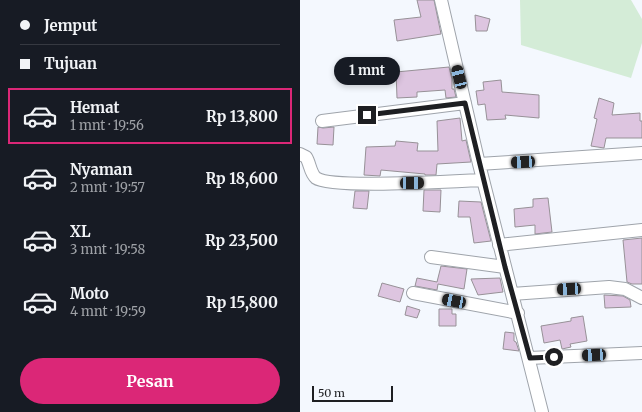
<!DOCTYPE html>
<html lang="id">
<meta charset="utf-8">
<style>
body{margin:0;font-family:Merriweather,serif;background:#20242c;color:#f1f3f6;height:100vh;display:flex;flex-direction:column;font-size:15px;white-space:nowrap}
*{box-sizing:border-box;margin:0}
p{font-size:13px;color:#9ea1a6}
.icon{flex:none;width:22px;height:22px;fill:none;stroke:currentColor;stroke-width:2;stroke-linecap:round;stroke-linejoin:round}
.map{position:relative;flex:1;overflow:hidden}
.panel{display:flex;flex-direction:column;background:#171b24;width:300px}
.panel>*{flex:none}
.hud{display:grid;align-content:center;height:88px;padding:0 20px;background:#171b24}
.scale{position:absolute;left:12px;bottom:10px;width:81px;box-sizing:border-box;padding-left:4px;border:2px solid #1e1f22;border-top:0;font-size:11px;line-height:14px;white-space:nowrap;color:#1e1f22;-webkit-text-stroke:3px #f4f8fe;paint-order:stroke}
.end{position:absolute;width:18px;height:18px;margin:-9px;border:5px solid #1e1f22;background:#fff;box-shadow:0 0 0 2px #fff}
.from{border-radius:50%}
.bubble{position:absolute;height:28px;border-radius:14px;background:#171b24;box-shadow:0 2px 6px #0003;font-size:13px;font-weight:700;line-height:28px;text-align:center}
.car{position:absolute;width:12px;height:24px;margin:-12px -6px;border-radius:5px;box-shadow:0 0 3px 1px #0007;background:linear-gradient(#222 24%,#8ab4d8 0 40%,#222 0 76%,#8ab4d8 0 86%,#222 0)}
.hud b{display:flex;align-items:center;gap:14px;height:38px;font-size:15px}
.hud b+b{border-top:1px solid #363941}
.hud i{width:10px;height:10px;background:#f1f3f6}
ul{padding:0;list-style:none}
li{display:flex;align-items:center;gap:12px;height:56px;margin:0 8px 6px;padding:0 12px;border:2px solid transparent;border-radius:0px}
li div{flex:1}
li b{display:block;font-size:15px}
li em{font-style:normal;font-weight:700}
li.selected{border-color:#db2777}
li>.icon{width:36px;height:36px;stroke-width:1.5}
.button{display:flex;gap:8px;margin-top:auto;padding:8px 20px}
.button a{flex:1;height:46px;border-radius:24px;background:#db2777;color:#fff;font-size:16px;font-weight:700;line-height:46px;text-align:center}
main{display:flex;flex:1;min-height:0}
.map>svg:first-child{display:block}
.green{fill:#d4ecd7}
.building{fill:#ddc5e0;stroke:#979197}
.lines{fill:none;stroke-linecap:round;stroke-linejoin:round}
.minor-casing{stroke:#9fa4ab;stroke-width:14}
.minor{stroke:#fff;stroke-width:12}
.route{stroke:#1e1f22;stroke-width:5}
</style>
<main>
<section class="panel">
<div class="hud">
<b><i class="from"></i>Jemput</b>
<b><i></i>Tujuan</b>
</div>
<ul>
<li class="selected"><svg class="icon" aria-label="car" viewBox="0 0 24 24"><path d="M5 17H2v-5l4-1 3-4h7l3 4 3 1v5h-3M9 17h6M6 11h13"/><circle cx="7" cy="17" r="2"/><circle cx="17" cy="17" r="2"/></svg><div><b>Hemat</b><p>1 mnt · 19:56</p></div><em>Rp 13,800</em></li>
<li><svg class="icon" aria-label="car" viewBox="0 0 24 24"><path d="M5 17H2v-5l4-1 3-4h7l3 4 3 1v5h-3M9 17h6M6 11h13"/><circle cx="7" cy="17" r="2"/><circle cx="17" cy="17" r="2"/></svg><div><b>Nyaman</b><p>2 mnt · 19:57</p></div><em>Rp 18,600</em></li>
<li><svg class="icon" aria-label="car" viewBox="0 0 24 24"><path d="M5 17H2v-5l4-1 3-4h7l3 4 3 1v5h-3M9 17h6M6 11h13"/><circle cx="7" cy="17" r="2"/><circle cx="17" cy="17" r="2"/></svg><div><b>XL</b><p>3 mnt · 19:58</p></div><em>Rp 23,500</em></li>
<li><svg class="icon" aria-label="car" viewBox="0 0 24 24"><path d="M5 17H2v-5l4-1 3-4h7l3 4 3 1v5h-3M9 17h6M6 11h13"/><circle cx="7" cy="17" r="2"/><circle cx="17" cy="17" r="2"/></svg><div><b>Moto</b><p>4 mnt · 19:59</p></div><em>Rp 15,800</em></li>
</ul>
<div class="button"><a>Pesan</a></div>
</section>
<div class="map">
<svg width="342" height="412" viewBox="0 0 342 412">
<rect width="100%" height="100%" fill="#f4f8fe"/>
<path class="green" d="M220 0H331L342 19V43L331 78 221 45Z"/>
<path class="building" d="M117 0H134L141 34 97 41 94 20 121 17Z
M175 15 190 19 187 31H176Z
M149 67 152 79V89H154L156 97 146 98 145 90 117 92V97L97 98 96 72Z
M201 80 202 92 239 95V118L205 115 206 119 187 120 185 104 178 105 176 91 184 90 183 82Z
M299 98 314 103 312 115 340 113V121H342V138H306L304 148 291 146 297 119 294 118Z
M160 118 162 141 166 140 171 162 137 164 136 175H125V174L81 170 80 176 64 175 66 147 95 146 96 141 118 143 117 151H138L137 121Z
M18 127 23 128 34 127 33 145 17 144Z
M124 190H141L140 212 123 211Z
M55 191H69L67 209 53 208Z
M248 198 252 232 235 234V225L215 227 214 209 233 207V199Z
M159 201 181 202 191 241 174 243 170 217H158Z
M342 238V284H332L327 282 323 240Z
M141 266 167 269 164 289 138 284 137 290 115 286 117 278 137 282Z
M200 278 203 292 178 295 171 279Z
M82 283 104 289 100 302 78 296Z
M304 295 323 296 330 300 331 307 305 308Z
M107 306 120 310 117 318 105 315Z
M139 309H152V314H156V326H139Z
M283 316 287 341 270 344 271 347 262 349 260 340 244 343 241 326 271 321V318Z
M205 332 214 333V341L216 342 219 351 203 349Z"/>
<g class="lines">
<g class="minor-casing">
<path id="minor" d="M141 0 179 164 242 412
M22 121 165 103
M0 154 6 157C10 163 10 173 16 178 31 189 159 181 183 180
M179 164 342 153
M199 245 342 230
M131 257 205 267
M113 293 218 313
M212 294 309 287 325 289 342 298
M229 358 342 353"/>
</g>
<use href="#minor" class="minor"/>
</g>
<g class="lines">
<path class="route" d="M67 115 165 103 205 267 230 358 254 357"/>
</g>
</svg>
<div class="scale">50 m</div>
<i class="end from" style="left:254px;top:357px"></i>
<i class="end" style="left:67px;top:115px"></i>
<div class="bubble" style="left:34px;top:57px;width:66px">1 mnt</div>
<i class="car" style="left:159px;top:77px;rotate:346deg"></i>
<i class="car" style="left:223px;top:162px;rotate:267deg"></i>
<i class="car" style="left:112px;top:183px;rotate:89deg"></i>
<i class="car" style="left:269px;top:289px;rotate:267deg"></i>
<i class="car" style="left:154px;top:301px;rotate:281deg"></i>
<i class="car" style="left:294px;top:355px;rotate:267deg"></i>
</div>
</main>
